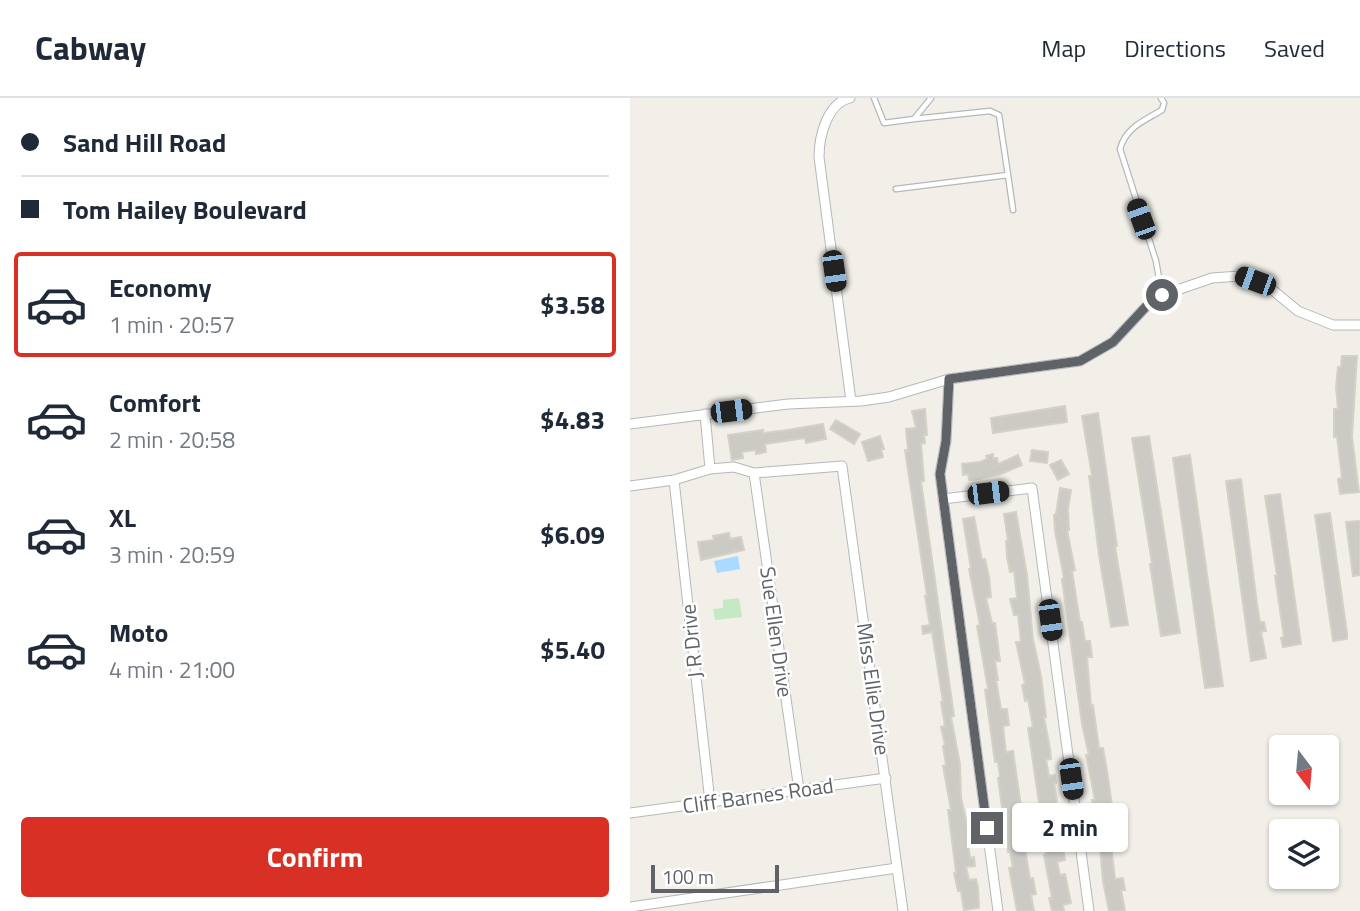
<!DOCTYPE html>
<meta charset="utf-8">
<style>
body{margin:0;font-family:"Titillium Web",sans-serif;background:#f2f2f3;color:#1f2937;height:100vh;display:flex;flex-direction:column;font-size:26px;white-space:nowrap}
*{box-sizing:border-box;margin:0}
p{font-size:23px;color:#747a83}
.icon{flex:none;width:38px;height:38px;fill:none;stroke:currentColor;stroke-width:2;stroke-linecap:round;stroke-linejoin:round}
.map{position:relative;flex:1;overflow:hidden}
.details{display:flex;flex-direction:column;background:#fff;width:630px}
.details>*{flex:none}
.hud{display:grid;align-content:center;height:154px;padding:0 21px;background:#fff}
.needle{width:46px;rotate:164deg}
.buttons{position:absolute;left:639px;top:637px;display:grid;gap:14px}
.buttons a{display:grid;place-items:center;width:70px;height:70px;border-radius:7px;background:#fff;box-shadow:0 2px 5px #0004;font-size:35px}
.scale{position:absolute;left:21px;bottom:18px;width:128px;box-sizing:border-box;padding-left:7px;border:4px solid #5f6368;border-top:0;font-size:19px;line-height:24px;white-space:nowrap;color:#5f6368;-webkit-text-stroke:5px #fff;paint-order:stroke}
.end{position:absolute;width:32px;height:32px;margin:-16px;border:9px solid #5f6368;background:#fff;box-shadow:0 0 0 4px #fff}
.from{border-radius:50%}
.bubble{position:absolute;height:49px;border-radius:7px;background:#fff;box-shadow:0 2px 5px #0004;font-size:23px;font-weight:700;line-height:49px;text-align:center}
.car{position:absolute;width:21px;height:42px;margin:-21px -10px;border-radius:9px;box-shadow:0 0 5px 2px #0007;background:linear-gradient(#222 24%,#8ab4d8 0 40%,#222 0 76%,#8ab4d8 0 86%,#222 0)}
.hud b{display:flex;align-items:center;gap:24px;height:66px;font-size:26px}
.hud b+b{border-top:2px solid #e0e1e3}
.hud i{width:18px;height:18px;background:#1f2937}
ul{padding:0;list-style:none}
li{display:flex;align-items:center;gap:21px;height:105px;margin:0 14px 10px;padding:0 7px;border:4px solid transparent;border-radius:7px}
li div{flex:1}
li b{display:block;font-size:26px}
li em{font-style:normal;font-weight:700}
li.current{border-color:#d93025}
li>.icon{width:63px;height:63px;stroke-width:1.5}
.action{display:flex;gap:14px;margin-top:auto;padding:14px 21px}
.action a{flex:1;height:80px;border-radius:7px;background:#d93025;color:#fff;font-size:28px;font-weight:700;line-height:80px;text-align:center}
header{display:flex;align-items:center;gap:42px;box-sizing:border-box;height:98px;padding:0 35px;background:#fff;border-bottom:2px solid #e0e1e3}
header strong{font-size:33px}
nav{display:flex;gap:38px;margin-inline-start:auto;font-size:24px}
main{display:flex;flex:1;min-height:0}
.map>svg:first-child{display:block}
.green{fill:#c5e8c5}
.water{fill:#aadaff}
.building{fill:#cccac5;stroke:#d6d1c6;stroke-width:2}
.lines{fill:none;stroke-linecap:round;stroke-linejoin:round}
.lane-casing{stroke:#b5b8bc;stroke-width:7}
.street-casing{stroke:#b5b8bc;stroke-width:11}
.lane{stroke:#fff;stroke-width:4.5}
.street{stroke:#fff;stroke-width:9}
.route{stroke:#5f6368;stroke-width:9}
.labels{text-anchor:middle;stroke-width:5;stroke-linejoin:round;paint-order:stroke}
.street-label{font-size:21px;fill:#5f6368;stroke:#fff}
</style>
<header>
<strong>Cabway</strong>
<nav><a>Map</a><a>Directions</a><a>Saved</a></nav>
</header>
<main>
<section class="details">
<div class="hud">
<b><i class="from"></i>Sand Hill Road</b>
<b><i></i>Tom Hailey Boulevard</b>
</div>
<ul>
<li class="current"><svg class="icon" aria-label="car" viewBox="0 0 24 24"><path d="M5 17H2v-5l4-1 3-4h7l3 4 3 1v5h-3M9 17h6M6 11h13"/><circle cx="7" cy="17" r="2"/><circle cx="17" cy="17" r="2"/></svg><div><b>Economy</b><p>1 min · 20:57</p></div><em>$3.58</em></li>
<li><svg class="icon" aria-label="car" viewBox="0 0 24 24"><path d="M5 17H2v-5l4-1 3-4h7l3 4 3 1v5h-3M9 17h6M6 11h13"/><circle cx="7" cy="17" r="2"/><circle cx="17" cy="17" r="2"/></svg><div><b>Comfort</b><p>2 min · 20:58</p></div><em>$4.83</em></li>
<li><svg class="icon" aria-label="car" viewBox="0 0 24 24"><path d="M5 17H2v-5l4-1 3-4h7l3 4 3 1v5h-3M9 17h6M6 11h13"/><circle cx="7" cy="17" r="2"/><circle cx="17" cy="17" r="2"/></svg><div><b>XL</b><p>3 min · 20:59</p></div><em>$6.09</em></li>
<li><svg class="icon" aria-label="car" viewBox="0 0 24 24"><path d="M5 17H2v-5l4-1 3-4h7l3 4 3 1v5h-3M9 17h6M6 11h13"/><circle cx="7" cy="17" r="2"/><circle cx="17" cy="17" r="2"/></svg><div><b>Moto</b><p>4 min · 21:00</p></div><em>$5.40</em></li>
</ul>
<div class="action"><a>Confirm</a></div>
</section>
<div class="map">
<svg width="730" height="813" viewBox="0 0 730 813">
<rect width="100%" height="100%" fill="#f1efe8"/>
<path class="green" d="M109 500 112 519 85 522 83 511 93 510V502Z"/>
<path class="water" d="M108 458 110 471 87 475 84 463Z"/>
<path class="building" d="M712 258H727L722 339 729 394 710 396 708 381 712 380 707 339H704V311H708L706 289 708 269H711Z
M435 308 437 324 363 335 361 320Z
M295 311 297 337H294L295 345 291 346 294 383H291L324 618 321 619 330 666 331 700 341 743 338 744 340 760 344 759 345 768 336 769 339 782 346 781 348 789 349 810 334 812 331 793H328L324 775 326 774 318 712H321L313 668 316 667 313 648 315 647 311 629 315 628 311 604H313L302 534 293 536 292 528 300 527 295 498H297L275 352H278L276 331 286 330 282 313Z
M468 315 487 448H485L498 527 481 529 469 457 459 378H462L452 318Z
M206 322 230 336 224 346 200 331Z
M193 326 196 341 176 345 175 340 135 346 136 354 126 356V352L112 354 113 360 102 362 98 337 133 332V335L158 332Z
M250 338 254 351H251L253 359 238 363 232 344Z
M519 338 550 535 531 538 520 466 522 465 502 340Z
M402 352 418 354 417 365 400 363Z
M363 356V360H367L368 366 388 357 392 367 371 376 349 381 339 382 338 376 333 377 332 366 350 364 357 361 356 358Z
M560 357 593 588 575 590 543 360Z
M431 362 439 376 428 382 420 367Z
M611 381 627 506 630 524H634L636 533 631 534 636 560 621 563 596 383Z
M430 390 441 392 438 411 439 432H437L445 472 442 473 450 524H452L455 543H460L462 559H457L461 608 463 607 469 650H473L477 673 485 728 479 729 485 781 493 780 495 792H491L495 813H479L473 783 469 736 462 702H465L456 657H459L452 626 432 481 434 480 425 433 424 417 426 416Z
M650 396 671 546 653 549 651 540 654 539 645 478H647L635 398Z
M386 414 397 477 403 541 411 578 416 619H414L420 651 421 661 416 662 419 678 425 677 426 685H424L427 703H426L435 762 427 764 430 777 435 776 441 805 433 807 434 813H422L419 800H422L414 757 416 756 414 739 398 630 403 629 398 602 395 603 392 587 395 586 386 544H391L388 517H384L380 501 387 500 384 473 380 474 377 459 376 443H378L374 416Z
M700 415 717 535V541L703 543 685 417Z
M344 419 352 462 355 461 359 479 361 499 356 500 362 525H365L370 563H365L368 582H366L371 611H377L379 627 373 628 376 654 383 653 391 708 388 709 400 781 403 780 406 796 401 797 404 813H387L379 770 383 769 380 754H378L368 680 370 679 368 664H365L355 592 358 591 347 528 350 527 339 471H341L333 421Z
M730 423V477L723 478 716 424Z
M99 435 100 441 111 439 114 452 71 462 68 444 84 442 83 438Z"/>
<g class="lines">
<g class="lane-casing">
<path id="lane" d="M244 0 254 25 284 21 301 0
M531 0 534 5 532 12C514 23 496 29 490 51L526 163 532 197
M378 77 383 112
M266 91 378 77 369 17 360 13 284 21"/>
</g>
<g class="street-casing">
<path id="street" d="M220 0C197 5 189 39 189 59L221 303
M319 281 316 343 310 376 368 813
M75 316 80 371
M0 326 158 306 231 303 259 299 319 281 450 263 483 244 524 200 582 180 610 178 639 189 668 213 703 227H730
M124 375 169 692
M44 382 80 704
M0 388 44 382 80 371 104 369 124 375 212 368 273 813
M313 401 402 390 459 813
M0 715 256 680
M0 809 267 770"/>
</g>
<use href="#lane" class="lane"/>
<use href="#street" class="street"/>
</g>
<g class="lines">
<path class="route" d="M357 730 310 376 316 343 319 281 450 263 483 244 524 200 532 197"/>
</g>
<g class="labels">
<g class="street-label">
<text transform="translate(146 534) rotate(82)" y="7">Sue Ellen Drive</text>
<text transform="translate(62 543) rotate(-96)" y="7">J R Drive</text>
<text transform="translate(243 591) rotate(82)" y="7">Miss Ellie Drive</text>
<text transform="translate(128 698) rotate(-8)" y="7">Cliff Barnes Road</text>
</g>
</g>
</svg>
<div class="buttons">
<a><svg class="needle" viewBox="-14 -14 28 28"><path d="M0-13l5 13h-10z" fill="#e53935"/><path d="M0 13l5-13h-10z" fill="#747a83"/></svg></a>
<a><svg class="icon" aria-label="layers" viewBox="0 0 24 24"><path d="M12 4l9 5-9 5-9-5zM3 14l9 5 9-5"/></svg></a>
</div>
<div class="scale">100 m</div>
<i class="end from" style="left:532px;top:197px"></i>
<i class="end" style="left:357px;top:730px"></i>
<div class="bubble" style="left:382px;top:705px;width:116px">2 min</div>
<i class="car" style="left:511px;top:121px;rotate:340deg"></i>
<i class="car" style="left:204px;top:173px;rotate:172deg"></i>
<i class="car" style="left:625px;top:183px;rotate:290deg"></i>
<i class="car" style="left:101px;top:313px;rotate:83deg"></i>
<i class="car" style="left:358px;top:395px;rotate:83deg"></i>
<i class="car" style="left:420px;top:522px;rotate:172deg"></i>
<i class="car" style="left:441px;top:681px;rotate:172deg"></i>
</div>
</main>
